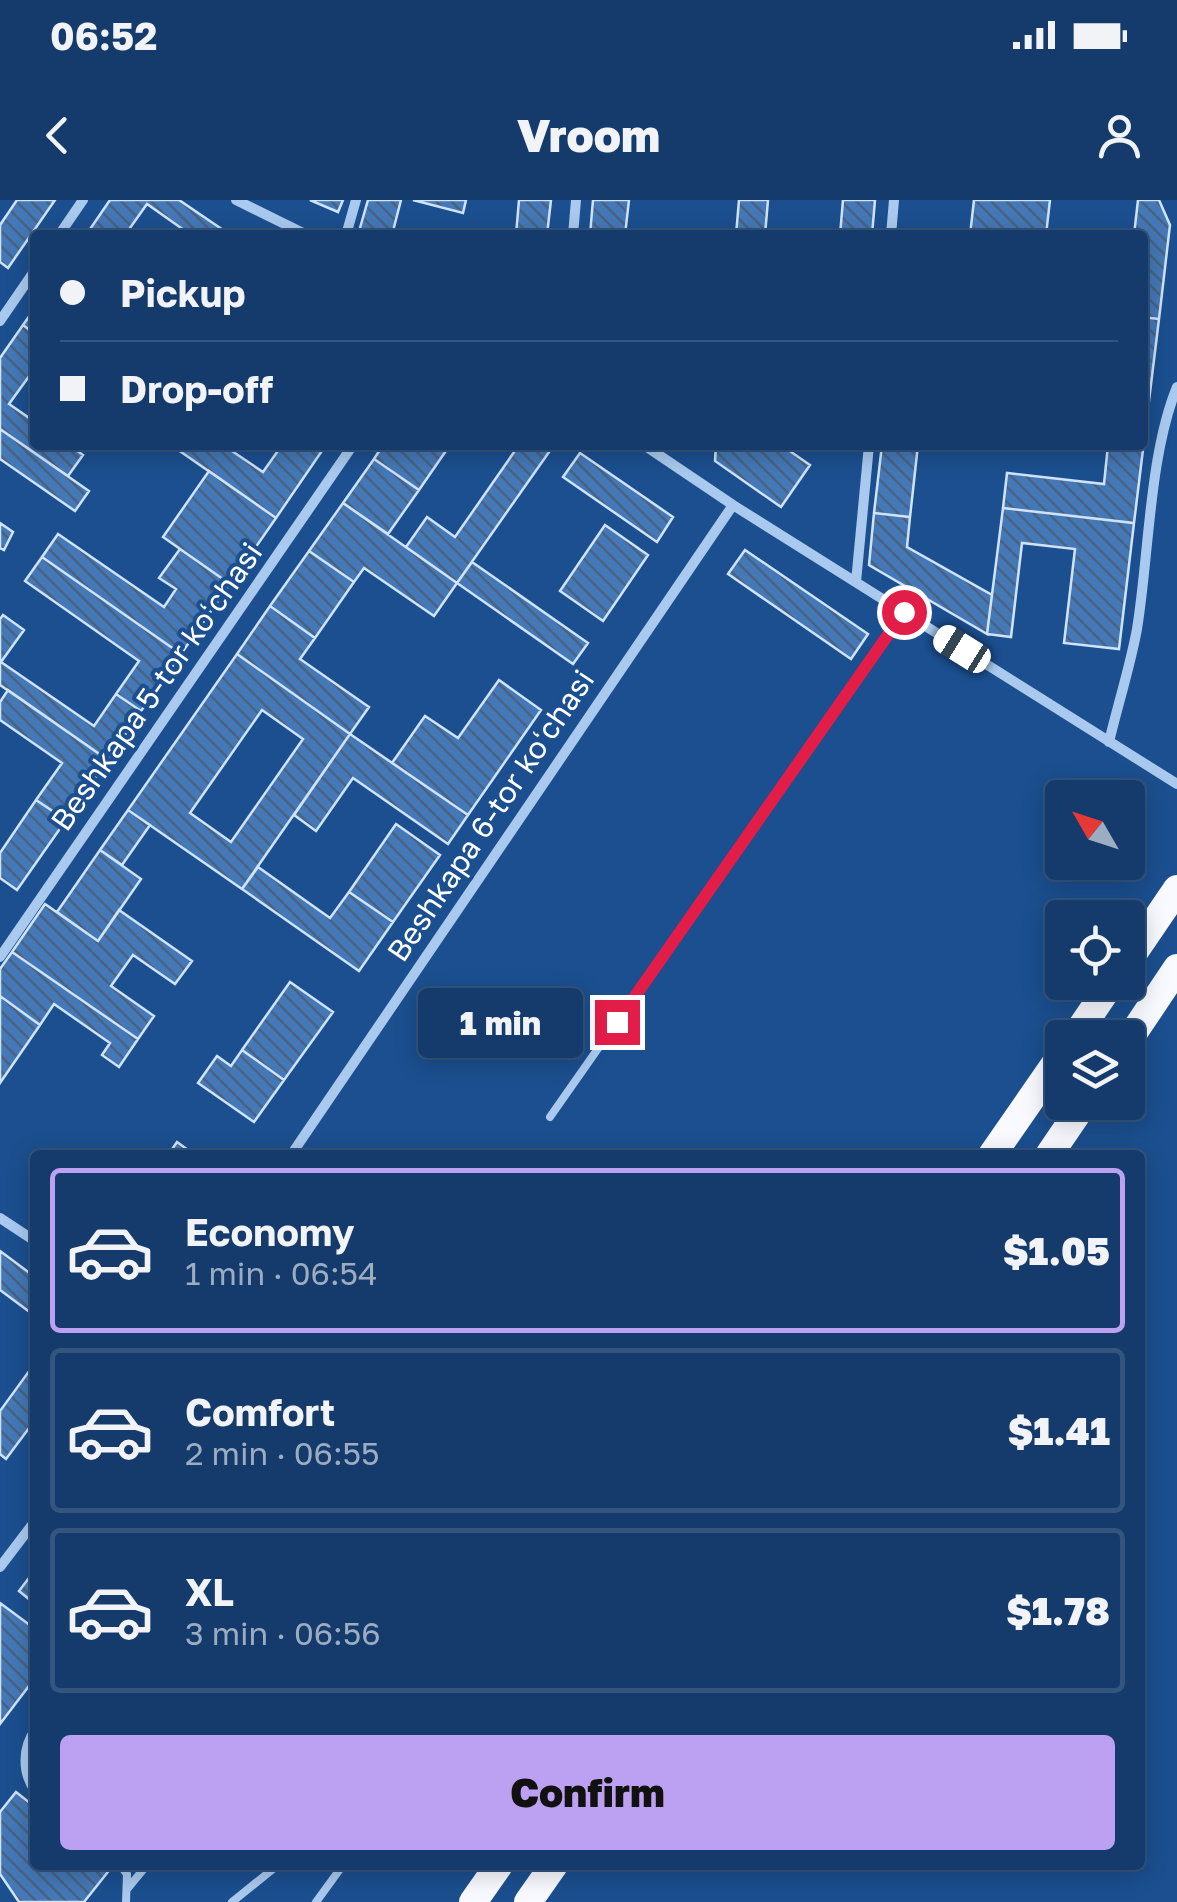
<!DOCTYPE html>
<meta charset="utf-8">
<style>
body{margin:0;font-family:"Golos Text",sans-serif;background:#214673;color:#f1f3f6;height:100vh;display:flex;flex-direction:column;font-size:38px;white-space:nowrap}
*{box-sizing:border-box;margin:0}
p{font-size:32px;color:#9dadc1}
.icon{flex:none;width:55px;height:55px;fill:none;stroke:currentColor;stroke-width:2;stroke-linecap:round;stroke-linejoin:round}
.map{position:relative;flex:1;overflow:hidden}
.sheet{position:absolute;left:30px;top:950px;width:1115px;height:720px;display:flex;flex-direction:column;background:#143b6b;border-radius:10px;box-shadow:0 5px 25px #0003,0 0 0 2px #33557e}
.sheet>*{flex:none}
.banner{position:absolute;left:30px;top:30px;width:1118px;height:220px;border-radius:10px;box-shadow:0 5px 25px #0003,0 0 0 2px #33557e;display:grid;align-content:center;height:220px;padding:0 30px;background:#143b6b}
.needle{width:65px;rotate:309deg}
.fabs{position:absolute;left:1045px;top:580px;display:grid;gap:20px}
.fabs a{display:grid;place-items:center;width:100px;height:100px;border-radius:10px;background:#143b6b;box-shadow:0 5px 25px #0003,0 0 0 2px #33557e;font-size:50px}
.end{position:absolute;width:45px;height:45px;margin:-22px;border:12px solid #e11d48;background:#fff;box-shadow:0 0 0 5px #fff}
.from{border-radius:50%}
.bubble{position:absolute;height:70px;border-radius:10px;background:#143b6b;box-shadow:0 5px 25px #0003,0 0 0 2px #33557e;font-size:32px;font-weight:800;line-height:70px;text-align:center}
.car{position:absolute;width:30px;height:60px;margin:-30px -15px;border-radius:12px;box-shadow:0 0 8px 2px #0007;background:linear-gradient(#fff 24%,#345 0 40%,#fff 0 76%,#345 0 86%,#fff 0)}
.banner b{display:flex;align-items:center;gap:35px;height:95px;font-size:38px}
.banner b+b{border-top:2px solid #33557e}
.banner i{width:25px;height:25px;background:#f1f3f6}
ul{padding:18px 0 0;list-style:none}
li{display:flex;align-items:center;gap:30px;height:165px;margin:0 20px 15px;padding:0 10px;border:5px solid #33557e;border-radius:10px}
li div{flex:1}
li b{display:block;font-size:38px}
li em{font-style:normal;font-weight:800}
li.current{border-color:#bca0f2}
li>.icon{width:90px;height:90px;stroke-width:1.5}
.button{display:flex;gap:20px;margin-top:auto;padding:20px 30px}
.button a{flex:1;height:115px;border-radius:10px;background:#bca0f2;color:#111;font-size:40px;font-weight:800;line-height:115px;text-align:center}
.status{display:flex;justify-content:space-between;align-items:center;height:70px;padding:0 50px;background:#143b6b;direction:ltr}
.status svg{height:28px;fill:currentColor}
header{display:flex;justify-content:space-between;align-items:center;height:130px;padding:0 30px;background:#143b6b;font-size:45px;font-weight:800}
.map>svg:first-child{display:block}
.building{fill:url(#building-back-hatch);stroke:#cfe3fa;stroke-width:2.5;fill-rule:evenodd}
.lines{fill:none;stroke-linecap:round;stroke-linejoin:round}
.service{stroke:#a9c9ee;stroke-width:8}
.minor{stroke:#a9c9ee;stroke-width:10}
.trunk{stroke:#f8faff;stroke-width:28}
.route{stroke:#e11d48;stroke-width:12}
.labels{text-anchor:middle;stroke-width:8;stroke-linejoin:round;paint-order:stroke}
.street-label{font-size:30px;fill:#fff;stroke:#1b4f8f}
</style>
<div class="status"><b>06:52</b><svg viewBox="0 0 49 12"><path d="M0 12V9h3v3zM5 12V6h3v6zM10 12V3h3v9zM15 12V0h3v12zM26 1h20v11H26zM47 4h2v5h-2z"/></svg></div>
<header><svg class="icon" aria-label="back" viewBox="0 0 24 24"><path d="M15 5l-7 7 7 7"/></svg>Vroom<svg class="icon" aria-label="person" viewBox="0 0 24 24"><circle cx="12" cy="8" r="4"/><path d="M4 21q1-7 8-7t8 7"/></svg></header>
<div class="map">
<svg width="1177" height="1702" viewBox="0 0 1177 1702">
<defs>
<pattern id="building-back-hatch" width="6" height="6" patternUnits="userSpaceOnUse" patternTransform="scale(2.5)"><rect width="6" height="6" fill="#4478b7"/><path d="M-1 5l2 2M0 0l6 6M5-1l2 2" fill="none" stroke="#486282"/></pattern>
</defs>
<rect width="100%" height="100%" fill="#1b4f8f"/>
<path class="building" d="M17 0H55L8 68 0 62V25Z
M110 0H179L226 32 223 35H191L147 4 125 35H86Z
M310 0H343L338 12Z
M368 0H401L392 35H358Z
M413 0H466L463 13Z
M519 0H551L547 35H516Z
M593 0H629L625 35H590Z
M739 0H768L765 35H736Z
M843 0H875L872 35H840Z
M974 0H1050L1046 35H970Z
M1138 0H1159L1170 25 1159 119 1142 117V35H1134Z
M35 108V134L23 125Z
M1142 117 1159 119 1134 323 1003 308 1007 273 1104 284 1108 245H1142Z
M23 125 35 134V168L9 204 35 222V245H69L83 255 68 276 0 229V158Z
M0 229 89 291 75 311 0 259Z
M171 245H223L263 272 282 245H326L276 318Z
M383 245H450L419 290 374 259Z
M519 245H554L457 383 406 347 427 317 455 337Z
M716 245H781L810 265 781 307 715 261Z
M882 245H918L910 317 874 313Z
M580 253 673 317 657 342 563 277Z
M374 259 419 290 388 334 343 303Z
M209 271 276 318 230 384 163 337Z
M343 303 457 383 434 416 364 368 354 382 309 351Z
M1003 308 1134 323 1119 449 1064 443 1075 349 1022 343 1011 437 987 434Z
M874 313 910 317 907 347 992 395 987 434 869 365Z
M0 323 13 332 4 350 0 348Z
M605 325 648 355 603 421 560 391Z
M58 334 164 407 176 389 159 378 180 349 230 384 181 454 42 357Z
M745 350 868 434 851 459 728 374Z
M309 351 354 382 315 438 270 406Z
M42 357 181 454 141 511 116 494 139 461 25 381Z
M472 362 588 443 573 464 457 383Z
M270 406 315 438 300 459 369 507 350 534 237 454Z
M3 415 24 430 1 462 94 526 116 494 141 511 108 560 0 485V419Z
M237 454 350 534 242 689 128 610ZM262 510 303 539 231 642 190 613Z
M499 480 541 510 468 615 392 563 425 516 458 538Z
M8 490 108 560 66 620 36 600 62 563 0 520V502Z
M350 534 468 615 448 644 353 578 316 631 294 615Z
M36 600 66 620 17 690 0 678V653Z
M128 610 150 625 122 665 100 650Z
M396 624 440 655 393 722 349 692Z
M100 650 141 679 98 741 57 712Z
M258 667 330 718 349 692 393 722 359 771 242 689Z
M45 704 98 741 119 710 192 761 175 784 133 755 111 786 154 816 138 839 12 752Z
M12 752 138 839 119 867 102 855 110 843 54 804 40 825 0 796V769Z
M290 782 333 812 284 880 242 850Z
M0 796 40 825 0 883Z
M242 850 284 880 254 922 198 883 217 856 231 866Z
M177 942 195 955H168Z
M0 1051 35 1077V1116L0 1090Z
M35 1163V1220L6 1259 0 1254V1211Z
M35 1370V1404L19 1391Z
M0 1403 35 1429V1478L0 1524Z
M16 1592 35 1607V1665H107L111 1668 84 1702H19L0 1674V1612Z"/>
<g class="lines">
<path class="service" d="M550 917 904 412
M35 1529C21 1547 21 1574 35 1592
M120 1665 127 1674 126 1702
M128 1688 147 1665
M232 1702 278 1665
M316 1702 343 1665"/>
<path class="minor" d="M236 0 307 35
M59 35 83 0
M346 35 356 0
M573 35 576 0
M891 35 894 0
M0 121 35 70
M644 245 733 305 1177 584
M856 382 869 245
M1109 542C1118 504 1130 467 1137 429 1149 356 1149 255 1177 187
M0 757 353 245
M291 955 733 305
M0 1018 35 1041
M0 1367 35 1321"/>
<path class="trunk" d="M1128 761 1177 689
M1074 838 1112 782
M1128 841 1177 768
M992 955 1062 854
M1049 955 1085 902
M473 1702 499 1665
M528 1702 554 1665"/>
</g>
<g class="lines">
<path class="route" d="M617 822 904 412"/>
</g>
<g class="labels">
<g class="street-label">
<text transform="translate(157 487) rotate(-55)" y="10">Beshkapa 5-tor koʻchasi</text>
<text transform="translate(491 616) rotate(-56)" y="10">Beshkapa 6-tor koʻchasi</text>
</g>
</g>
</svg>
<div class="fabs">
<a><svg class="needle" viewBox="-14 -14 28 28"><path d="M0-13l5 13h-10z" fill="#e53935"/><path d="M0 13l5-13h-10z" fill="#9dadc1"/></svg></a>
<a><svg class="icon" aria-label="locate" viewBox="0 0 24 24"><circle cx="12" cy="12" r="6"/><path d="M12 2v4M12 18v4M2 12h4M18 12h4"/></svg></a>
<a><svg class="icon" aria-label="layers" viewBox="0 0 24 24"><path d="M12 4l9 5-9 5-9-5zM3 14l9 5 9-5"/></svg></a>
</div>
<i class="end from" style="left:904px;top:412px"></i>
<i class="end" style="left:617px;top:822px"></i>
<div class="bubble" style="left:418px;top:788px;width:165px">1 min</div>
<i class="car" style="left:962px;top:449px;rotate:302deg"></i>
<div class="banner">
<b><i class="from"></i>Pickup</b>
<b><i></i>Drop-off</b>
</div>
<section class="sheet">
<ul>
<li class="current"><svg class="icon" aria-label="car" viewBox="0 0 24 24"><path d="M5 17H2v-5l4-1 3-4h7l3 4 3 1v5h-3M9 17h6M6 11h13"/><circle cx="7" cy="17" r="2"/><circle cx="17" cy="17" r="2"/></svg><div><b>Economy</b><p>1 min · 06:54</p></div><em>$1.05</em></li>
<li><svg class="icon" aria-label="car" viewBox="0 0 24 24"><path d="M5 17H2v-5l4-1 3-4h7l3 4 3 1v5h-3M9 17h6M6 11h13"/><circle cx="7" cy="17" r="2"/><circle cx="17" cy="17" r="2"/></svg><div><b>Comfort</b><p>2 min · 06:55</p></div><em>$1.41</em></li>
<li><svg class="icon" aria-label="car" viewBox="0 0 24 24"><path d="M5 17H2v-5l4-1 3-4h7l3 4 3 1v5h-3M9 17h6M6 11h13"/><circle cx="7" cy="17" r="2"/><circle cx="17" cy="17" r="2"/></svg><div><b>XL</b><p>3 min · 06:56</p></div><em>$1.78</em></li>
</ul>
<div class="button"><a>Confirm</a></div>
</section>
</div>
